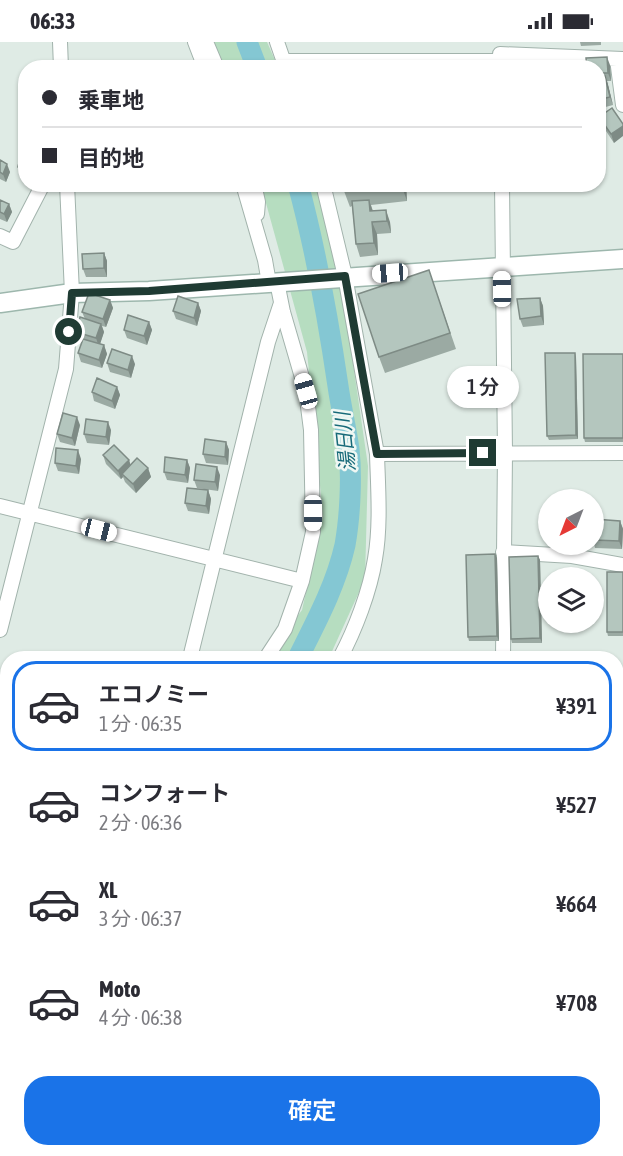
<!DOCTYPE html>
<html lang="ja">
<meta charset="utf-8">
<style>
body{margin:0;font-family:"Asap Condensed","Noto Sans JP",sans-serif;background:#f7f7f7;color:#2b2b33;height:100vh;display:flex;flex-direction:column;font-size:22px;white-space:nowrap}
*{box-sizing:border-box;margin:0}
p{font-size:20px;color:#7c7c81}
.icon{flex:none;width:33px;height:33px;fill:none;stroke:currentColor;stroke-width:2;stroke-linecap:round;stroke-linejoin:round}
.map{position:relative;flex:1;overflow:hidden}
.drawer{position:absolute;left:0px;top:609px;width:624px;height:506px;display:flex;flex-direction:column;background:#fff;border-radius:24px 24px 0 0;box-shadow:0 2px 4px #0004}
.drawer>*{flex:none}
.top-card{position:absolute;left:18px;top:18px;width:588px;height:132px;border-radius:24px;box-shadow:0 2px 4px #0004;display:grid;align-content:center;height:132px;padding:0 24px;background:#fff}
.needle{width:39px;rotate:222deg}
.tools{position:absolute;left:538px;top:447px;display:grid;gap:12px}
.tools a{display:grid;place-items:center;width:66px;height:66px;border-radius:50%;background:#fff;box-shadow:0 2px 4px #0004;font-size:30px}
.end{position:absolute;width:27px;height:27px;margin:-14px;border:8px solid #1f3b33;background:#fff;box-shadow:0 0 0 3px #fff}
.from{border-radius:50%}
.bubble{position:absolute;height:42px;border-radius:21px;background:#fff;box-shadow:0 2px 4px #0004;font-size:20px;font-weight:600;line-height:42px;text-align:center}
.car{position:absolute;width:18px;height:36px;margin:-18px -9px;border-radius:8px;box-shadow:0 0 4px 2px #0007;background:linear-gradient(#fff 24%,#345 0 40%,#fff 0 76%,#345 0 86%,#fff 0)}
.top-card b{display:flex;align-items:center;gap:21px;height:57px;font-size:22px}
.top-card b+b{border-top:2px solid #e1e1e2}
.top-card i{width:15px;height:15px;background:#2b2b33}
ul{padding:10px 0 0;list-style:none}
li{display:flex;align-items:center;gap:18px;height:90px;margin:0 12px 9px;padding:0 12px;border:3px solid transparent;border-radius:24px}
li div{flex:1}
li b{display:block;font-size:22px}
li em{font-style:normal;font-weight:600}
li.on{border-color:#1a73e8}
li>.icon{width:54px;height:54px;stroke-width:1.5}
.action{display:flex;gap:12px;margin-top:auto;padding:12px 24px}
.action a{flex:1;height:69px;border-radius:24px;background:#1a73e8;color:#fff;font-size:24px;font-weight:600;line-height:69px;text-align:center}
.status{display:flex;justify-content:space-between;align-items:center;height:42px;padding:0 30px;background:#fff;direction:ltr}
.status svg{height:16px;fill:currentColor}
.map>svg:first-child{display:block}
.green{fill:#b6ddc0}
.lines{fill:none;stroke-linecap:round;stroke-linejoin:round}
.river{stroke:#84c7d3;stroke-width:21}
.street-casing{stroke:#a2b3ac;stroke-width:16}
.secondary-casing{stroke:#9db7ad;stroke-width:21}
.street{stroke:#fff;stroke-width:14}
.secondary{stroke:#fff;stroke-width:18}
.wall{fill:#9baaa3}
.shaded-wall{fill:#7e8b85}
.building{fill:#b4c6be;stroke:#7e8b85;stroke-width:1.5}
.route{stroke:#1f3b33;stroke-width:8}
.labels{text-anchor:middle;stroke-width:5;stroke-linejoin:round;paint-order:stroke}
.water-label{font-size:20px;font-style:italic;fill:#176a79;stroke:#eff7f3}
</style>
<div class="status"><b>06:33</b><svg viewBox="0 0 49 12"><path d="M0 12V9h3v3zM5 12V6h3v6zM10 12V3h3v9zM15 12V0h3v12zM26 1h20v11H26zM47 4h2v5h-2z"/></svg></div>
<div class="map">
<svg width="623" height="1114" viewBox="0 0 623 1114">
<rect width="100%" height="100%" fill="#dfebe5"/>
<path class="green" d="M212 0H267L278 25H221Z
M261 143H318L343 253 368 424 365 537 329 616H266L302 568 323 474 307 310Z
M7 1025 8 1107H34L32 1114H0V1043Z
M165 1107H336L341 1114H299L296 1108 291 1114H168Z"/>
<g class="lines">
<path class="river" d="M247 0 257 26
M298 616C316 580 336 543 345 503 350 475 352 435 349 407 346 386 341 365 338 344 328 276 316 209 298 142
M1 1114 8 1098"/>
<g class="street-casing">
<path id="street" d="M60 0 61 26
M195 0 205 26
M206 0 217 26
M277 0 286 26
M500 12 623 17
M617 17 623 63
M284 19H502
M243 142 265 218 269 241
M254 142 258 160 257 172
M323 142 345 234 377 412C378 446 381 483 375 517 370 549 355 588 340 616
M502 142 505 411 503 616
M0 194 13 200 43 142
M377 412 623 411
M0 464 302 539
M503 510 572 514 623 523
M0 588 66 327 72 251 67 142
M190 616 268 300 281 261
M266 616 285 587 302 539 313 490 311 388 306 349 283 270 277 240
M620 683 623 642
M616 791 623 792
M0 820 8 822
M616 999 623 1000
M0 1022 8 1005
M142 1107 145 1114
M424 1107 433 1114
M556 1107 564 1114
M34 1114 37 1107
M400 1114 406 1107"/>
</g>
<g class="secondary-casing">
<path id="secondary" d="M0 261 72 251 149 249 623 217"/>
</g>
<use href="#street" class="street"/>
<use href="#secondary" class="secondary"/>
</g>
<path class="wall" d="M580 0H601V3L581 4Z
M610 23 611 39H607L613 63 598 67V26Z
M612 66 614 101 602 83 599 75Z
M26 108V134L21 133 18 125Z
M0 118 10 130 6 140 0 137Z
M406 142 407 159 371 163 373 169 390 180 391 191 377 192 378 213 360 215 356 202 352 164 350 165 344 149Z
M0 158 9 162 12 170 7 180 0 177Z
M104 211 107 219V235H86L83 227Z
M429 228 456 307 385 331 379 315Z
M540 256 543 264 544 283 523 285 520 277Z
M110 258 113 266 106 285 102 284 104 290 100 302 104 303 107 312 102 326 81 320 78 311 82 299 79 298 76 290 85 277 82 270Z
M198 261 201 269 197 284 176 277 173 269Z
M149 280 152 288 147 303 127 296 124 288Z
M623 312V400H585L584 396Z
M576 315 578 397 549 398 547 394Z
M107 321 135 322 131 336 110 330Z
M117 345 120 353 115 367 94 359 92 350Z
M80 383 75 404 60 400 57 392Z
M111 388 109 403 87 401 84 392Z
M226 400 229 408 228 423 206 421 203 412Z
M103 413 129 418 130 423 148 426 151 435 136 451 125 440 123 435 121 437 106 422Z
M81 417 79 432 58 429 55 421Z
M187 418 190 426 188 441 167 438 164 430Z
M220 433 218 449 197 446 194 438Z
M208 448 211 457 209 472 188 469 185 461Z
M594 477 620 479 623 487 622 507 595 506 594 502Z
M562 502H584V508L564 506Z
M495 512 497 516 499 599H469L468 595Z
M538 514 540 518 542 601H512L511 597Z
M623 530V594H608L607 590Z
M0 722 8 724V749L0 747Z"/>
<path class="shaded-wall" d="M607 15 610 23 611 39 608 31Z
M605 34 608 43 613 63 610 55Z
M623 84V94L614 101 611 92Z
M7 122 10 130 6 140 3 132Z
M401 142H406L407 159Z
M369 158 373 170 374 181 370 169Z
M9 162 12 170 7 180 4 172Z
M386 168 390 180 391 191 387 179Z
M372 180 377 192 378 213 374 201Z
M104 211 107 219V235L104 226Z
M540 256 543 264 544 283 541 274Z
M110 258 113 266 106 285 103 277Z
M198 261 201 269 197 284 194 276Z
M149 280 152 288 147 303 144 294Z
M101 282 104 290 99 305 96 296Z
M104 303 107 312 102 326 99 318Z
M575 311 576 315 578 397 576 393Z
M132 314 135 322 131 336 128 328Z
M117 345 120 353 115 367 112 359Z
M77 375 80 383 75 404 72 396Z
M108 380 111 388 109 403 106 395Z
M226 400 229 408 228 423 225 415Z
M78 408 81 417 79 432 76 424Z
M129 418 132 427 122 432 123 435 121 437 118 429Z
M187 418 190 426 188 441 185 433Z
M217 425 220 433 218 449 215 440Z
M148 426 151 435 136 451 133 442Z
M208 448 211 457 209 472 206 464Z
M620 479 623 487 622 507 619 499Z
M495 512 497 516 499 599 497 594Z
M538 514 540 518 542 601 540 596Z
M0 773 3 782 0 797Z"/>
<path class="building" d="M607 15 608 31H598V26H587L586 16Z
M605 34 610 55 598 58V36Z
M612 66 623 82V84L611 92 599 75Z
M22 107 26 108V127L18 125Z
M0 118 7 122 3 132 0 130Z
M344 142H401V143L344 149Z
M0 158 9 162 4 172 0 170Z
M369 158 370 169 386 168 387 179 372 180 374 201 356 202 352 159Z
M104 211V226L83 227 82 212Z
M429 228 450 291 379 315 358 252Z
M89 251 110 258 103 277 82 270Z
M178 254 198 261 194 276 173 269Z
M540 256 541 274 520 277 517 257Z
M128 273 149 280 144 294 124 288Z
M80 275 101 282 96 296 76 290Z
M83 297 104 303 99 318 78 311Z
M112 307 132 314 128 328 107 321Z
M545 311H575L576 393 547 394Z
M583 312H623V396H584Z
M97 336 117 345 112 359 92 350Z
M63 371 77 375 72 396 57 392Z
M86 377 108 380 106 395 84 392Z
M205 397 226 400 225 415 203 412Z
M114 403 129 418 118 429 103 413Z
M56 406 78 408 76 424 55 421Z
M165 415 187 418 185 433 164 430Z
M137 416 148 426 133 442 122 432Z
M196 422 217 425 215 440 194 438Z
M187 446 208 448 206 464 185 461Z
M594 477 620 479 619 499 594 498Z
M495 512 497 594 468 595 466 513Z
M538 514 540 596 511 597 509 515Z
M607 530H623V590H607Z
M0 722 8 724V741L0 739Z"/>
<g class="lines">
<path class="route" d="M69 290 72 251 149 249 345 234 377 412 483 411"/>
</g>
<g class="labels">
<g class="water-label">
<text transform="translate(345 400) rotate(-96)" y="7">湯日川</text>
</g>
</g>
</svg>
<div class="tools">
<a><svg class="needle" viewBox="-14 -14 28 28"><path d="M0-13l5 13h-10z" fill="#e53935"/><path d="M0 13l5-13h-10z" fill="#7c7c81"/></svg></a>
<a><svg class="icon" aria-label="layers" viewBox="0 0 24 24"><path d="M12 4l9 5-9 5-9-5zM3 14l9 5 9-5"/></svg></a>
</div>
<i class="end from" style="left:69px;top:290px"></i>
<i class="end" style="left:483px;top:411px"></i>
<div class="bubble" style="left:447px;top:324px;width:72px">1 分</div>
<i class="car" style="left:390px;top:231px;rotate:266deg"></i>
<i class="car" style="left:502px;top:247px;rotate:359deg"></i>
<i class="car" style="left:306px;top:349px;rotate:344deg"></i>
<i class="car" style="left:313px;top:471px;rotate:180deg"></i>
<i class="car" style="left:99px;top:488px;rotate:104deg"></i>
<div class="top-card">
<b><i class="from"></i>乗車地</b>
<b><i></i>目的地</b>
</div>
<section class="drawer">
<ul>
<li class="on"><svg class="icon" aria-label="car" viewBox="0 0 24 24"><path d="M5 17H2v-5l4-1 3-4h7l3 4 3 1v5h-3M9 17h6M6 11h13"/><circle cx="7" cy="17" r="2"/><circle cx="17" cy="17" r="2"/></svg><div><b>エコノミー</b><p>1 分 · 06:35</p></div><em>¥391</em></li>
<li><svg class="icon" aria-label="car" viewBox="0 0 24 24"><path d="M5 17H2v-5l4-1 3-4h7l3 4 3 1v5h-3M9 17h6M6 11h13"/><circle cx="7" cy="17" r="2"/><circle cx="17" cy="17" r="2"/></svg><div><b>コンフォート</b><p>2 分 · 06:36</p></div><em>¥527</em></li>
<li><svg class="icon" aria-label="car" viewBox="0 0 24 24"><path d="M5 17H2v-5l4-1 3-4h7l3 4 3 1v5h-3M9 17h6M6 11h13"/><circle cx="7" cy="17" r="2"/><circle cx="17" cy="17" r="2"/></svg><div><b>XL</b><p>3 分 · 06:37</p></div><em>¥664</em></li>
<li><svg class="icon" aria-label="car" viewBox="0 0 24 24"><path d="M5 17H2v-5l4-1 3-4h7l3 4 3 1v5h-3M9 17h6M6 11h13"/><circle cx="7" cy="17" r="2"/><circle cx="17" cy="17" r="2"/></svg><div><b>Moto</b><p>4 分 · 06:38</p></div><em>¥708</em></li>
</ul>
<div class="action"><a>確定</a></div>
</section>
</div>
